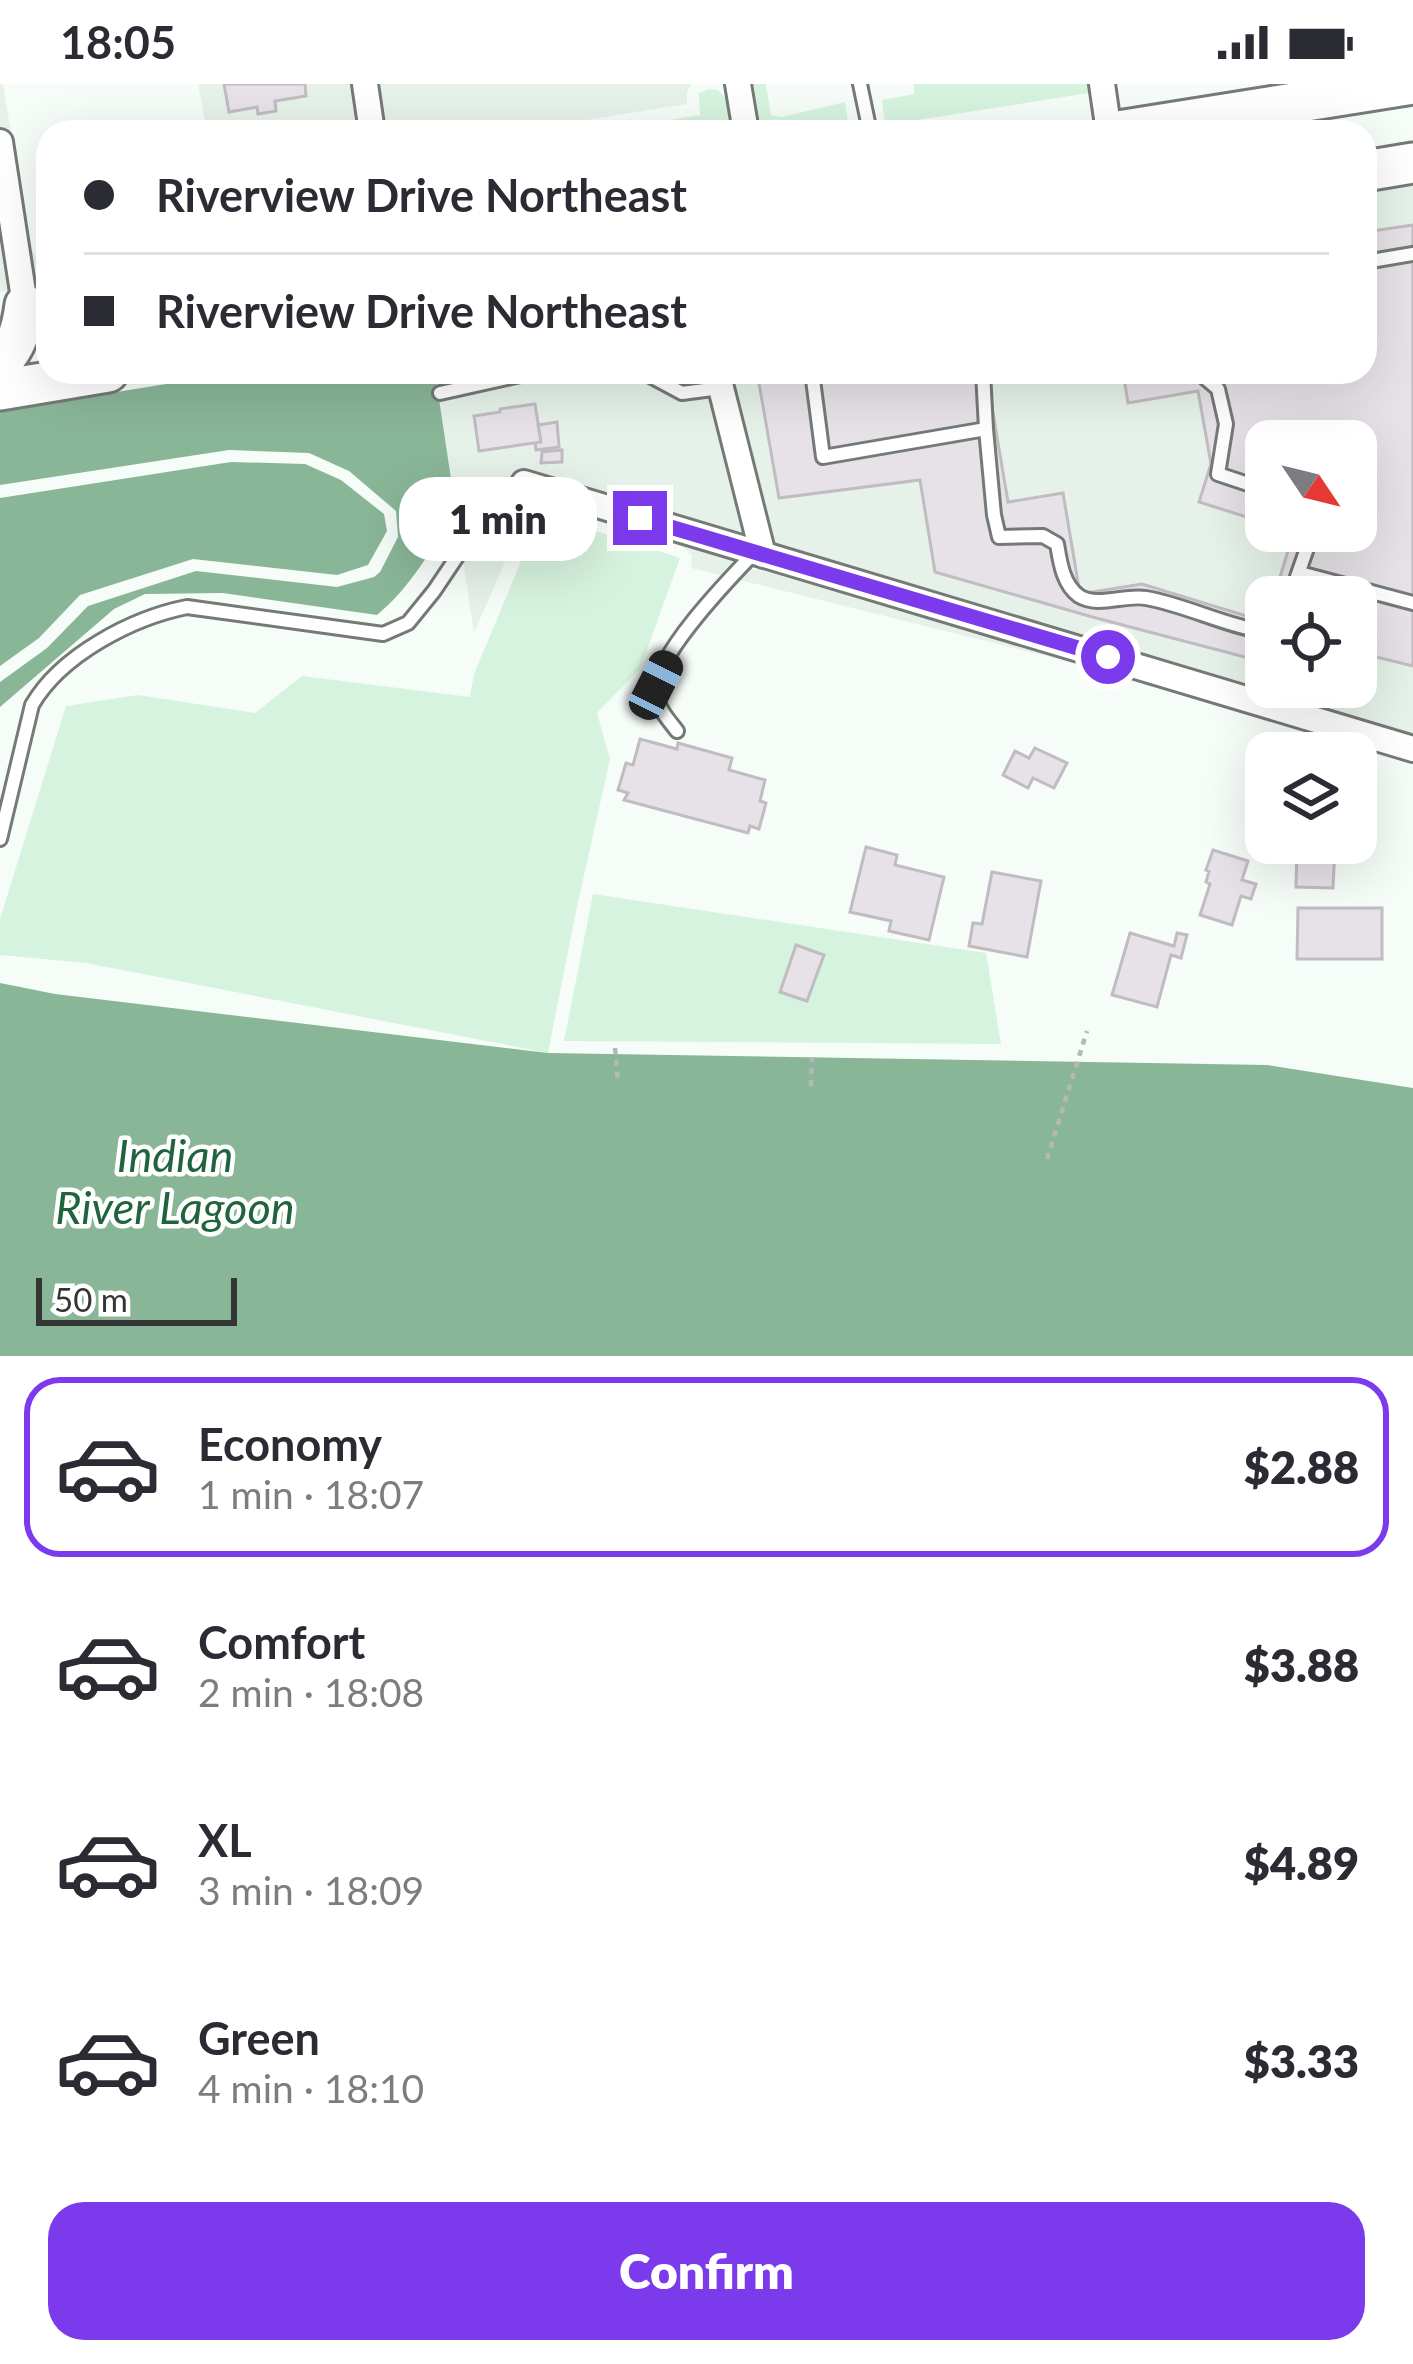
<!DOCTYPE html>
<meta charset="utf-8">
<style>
body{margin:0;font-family:Lato,sans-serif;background:#f7f7f7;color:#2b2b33;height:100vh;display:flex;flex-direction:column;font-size:45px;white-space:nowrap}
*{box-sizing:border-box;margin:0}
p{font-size:39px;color:#7c7c81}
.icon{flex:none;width:66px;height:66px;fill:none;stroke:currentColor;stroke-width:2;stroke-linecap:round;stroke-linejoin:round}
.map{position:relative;height:1272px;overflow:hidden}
.sheet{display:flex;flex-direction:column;background:#fff;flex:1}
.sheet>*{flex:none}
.guide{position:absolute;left:36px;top:36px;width:1341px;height:264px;border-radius:36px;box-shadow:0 12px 48px #0002;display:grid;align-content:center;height:264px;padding:0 48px;background:#fff}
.needle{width:78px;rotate:125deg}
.tools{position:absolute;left:1245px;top:336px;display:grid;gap:24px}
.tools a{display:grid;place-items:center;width:132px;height:132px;border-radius:24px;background:#fff;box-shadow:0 12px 48px #0002;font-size:60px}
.scale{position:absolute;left:36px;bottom:30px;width:201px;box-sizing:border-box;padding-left:12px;border:6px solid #343635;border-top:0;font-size:33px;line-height:42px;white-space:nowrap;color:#343635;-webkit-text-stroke:9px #fff;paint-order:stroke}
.end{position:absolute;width:54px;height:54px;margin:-27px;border:15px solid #7c3aed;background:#fff;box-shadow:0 0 0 6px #fff}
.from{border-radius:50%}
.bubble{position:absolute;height:84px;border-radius:36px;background:#fff;box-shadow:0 12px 48px #0002;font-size:39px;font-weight:800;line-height:84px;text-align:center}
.car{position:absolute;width:36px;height:72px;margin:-36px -18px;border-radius:15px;box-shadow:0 0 9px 3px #0007;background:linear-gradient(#222 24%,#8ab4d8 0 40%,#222 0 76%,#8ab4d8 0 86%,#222 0)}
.guide b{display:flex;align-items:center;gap:42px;height:114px;font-size:45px}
.guide b+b{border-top:3px solid #e1e1e2}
.guide i{width:30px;height:30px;background:#2b2b33}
ul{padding:21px 0 0;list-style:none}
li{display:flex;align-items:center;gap:36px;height:180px;margin:0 24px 18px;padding:0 24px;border:6px solid transparent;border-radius:36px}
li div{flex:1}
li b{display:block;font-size:45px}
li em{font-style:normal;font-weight:800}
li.active{border-color:#7c3aed}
li>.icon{width:108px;height:108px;stroke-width:1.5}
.action{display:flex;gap:24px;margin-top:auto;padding:24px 48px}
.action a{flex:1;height:138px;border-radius:36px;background:#7c3aed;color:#fff;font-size:48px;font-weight:800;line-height:138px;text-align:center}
.status{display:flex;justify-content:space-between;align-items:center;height:84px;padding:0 60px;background:#fff;direction:ltr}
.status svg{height:33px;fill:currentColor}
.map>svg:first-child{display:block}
.built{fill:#e6f2e9;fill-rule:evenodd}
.green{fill:#d6f3df}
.water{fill:#8ab698}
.building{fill:#e6e2e7;stroke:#c0bcc1;stroke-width:3;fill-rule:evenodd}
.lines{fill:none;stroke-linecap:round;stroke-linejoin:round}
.service-casing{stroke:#757a77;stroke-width:18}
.minor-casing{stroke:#757a77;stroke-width:30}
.primary-casing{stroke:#757a77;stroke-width:45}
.path{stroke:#b5b9b6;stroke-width:4.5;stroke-dasharray:6 6;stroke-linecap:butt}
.service{stroke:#fff;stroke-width:12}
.minor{stroke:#fff;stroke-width:24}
.primary{stroke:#fff;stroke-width:39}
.route{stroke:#7c3aed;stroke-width:15}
.labels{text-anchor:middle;stroke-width:9;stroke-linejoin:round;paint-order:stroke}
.water-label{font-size:45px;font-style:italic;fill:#20643e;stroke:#fff}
</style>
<div class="status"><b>18:05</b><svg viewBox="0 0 49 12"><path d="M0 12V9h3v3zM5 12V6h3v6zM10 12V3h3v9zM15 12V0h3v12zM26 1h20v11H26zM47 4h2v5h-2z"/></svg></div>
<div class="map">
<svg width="1413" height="1272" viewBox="0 0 1413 1272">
<rect width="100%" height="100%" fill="#f6fcf8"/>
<path class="built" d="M0 0H3L31 166 39 176 48 178V200L0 208Z
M198 0H691L687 9V20L511 48H430L422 41 414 38 401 41 390 48H207Z
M1411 97 1413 99V663L691 484 692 471 683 463 554 424 547 425 519 446 474 549 435 288H702L752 486 780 483 732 288H1365V105ZM1266 357H1356V447H1266ZM1266 513H1356V603H1266Z"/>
<path class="green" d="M754 0H766L771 31 782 33 845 18 849 46 764 48 759 37Z
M914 0H1094V1L1089 9 885 41 882 16 914 10Z
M709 5 718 6 730 19 731 48H592L700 31 699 9Z
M552 437 586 444 680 474 640 585 597 629 610 675 576 827 548 969 86 879 0 871V835L66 622 138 611 255 629 302 592 470 613 474 590 532 451Z
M593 810 986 869 1001 960 564 957Z"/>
<path class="water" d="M240 288H435L456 428C432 464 411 503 377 531L223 509 145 510 114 525 0 623V598L47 564 88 522 196 487 337 503 374 493 380 488 398 453 396 427 349 387 309 369 229 366 0 401V327Z
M231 378 305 380 341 396 384 430 387 447 368 481 337 491 193 475 80 511 39 554 0 582V414Z
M0 899 55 910 548 969 1267 981 1413 1004V1272H0Z"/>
<path class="building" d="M224 0H305L306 12 275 17 276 27 258 30 257 23 229 28Z
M1413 141V582L1356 568V513H1266V567L1260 577 1096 534 935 488 920 396 779 414 757 288H1365V148ZM1266 357H1356V447H1266Z
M986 288H1123L1128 319 1198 307 1211 380 1199 418 1266 439V447H1294L1274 513H1266V538L1142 500 1080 510 1063 409 1008 418Z
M535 320 541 358 479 367 474 332 500 328V325Z
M557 338 559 363 536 366 535 359 541 358 538 341Z
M562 366V378L541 379 542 368Z
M640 655 677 665 678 659 732 674 729 686 765 696 760 717 766 719 759 745 750 742 748 749 624 716 628 709 618 706 626 679 633 681Z
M1035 664 1067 679 1054 704 1033 694 1028 704 1003 691 1015 667 1029 674Z
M1297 760 1335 761 1333 804 1296 803Z
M866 763 897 771 895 781 944 793 929 856 889 847 891 837 850 828Z
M1213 766 1248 777 1242 796 1256 800 1251 815 1241 812 1232 841 1200 831 1210 800 1206 798 1209 787 1206 786Z
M992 788 1041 797 1027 873 969 862 973 839 982 840Z
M1298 824H1382V875H1297Z
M1130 849 1174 862 1177 849 1187 851 1181 874 1171 871 1157 923 1112 911Z
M796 861 824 871 807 917 780 908Z"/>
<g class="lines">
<g class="service-casing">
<path id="service" d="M860 0 870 48
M1365 178 1413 170
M643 288 682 309 720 304
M812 288 823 373 986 345 983 288
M1198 288 1218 305 1226 340 1218 390 1266 406
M440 309 534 288
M986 345 994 431 999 453 1043 452 1057 460C1060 478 1063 501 1079 512 1098 524 1125 510 1146 514 1186 521 1225 542 1266 548
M1300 489 1413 519
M1290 513 1313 447
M677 647C667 634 656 623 656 606 656 570 729 495 754 469
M0 755 32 621C61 571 132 534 187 523L383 550 408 539 434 507 487 428 505 408 524 399"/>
</g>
<g class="minor-casing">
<path id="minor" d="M365 0 372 48
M738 0 746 48
M1102 0 1109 48
M0 58 25 221
M717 288 763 471
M524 399 1413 665"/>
</g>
<g class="primary-casing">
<path id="primary" d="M1112 48 1413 0
M1365 87 1413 79
M0 280C17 262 22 244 25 221
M0 306 108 288"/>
</g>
<path class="path" d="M615 964 618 998
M811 1002 812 973
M1047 1075 1087 947"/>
<use href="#service" class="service"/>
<use href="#minor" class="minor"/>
<use href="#primary" class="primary"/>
</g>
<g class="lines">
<path class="route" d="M640 434 1108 573"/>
</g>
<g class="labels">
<g class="water-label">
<text x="175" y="1088">Indian<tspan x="175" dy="52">River Lagoon</tspan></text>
</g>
</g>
</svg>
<div class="tools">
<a><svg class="needle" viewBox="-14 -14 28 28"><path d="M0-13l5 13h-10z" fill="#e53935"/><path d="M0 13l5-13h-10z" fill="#7c7c81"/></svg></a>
<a><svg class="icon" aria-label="locate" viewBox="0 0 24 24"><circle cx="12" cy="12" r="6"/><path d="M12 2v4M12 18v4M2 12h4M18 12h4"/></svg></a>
<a><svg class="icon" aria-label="layers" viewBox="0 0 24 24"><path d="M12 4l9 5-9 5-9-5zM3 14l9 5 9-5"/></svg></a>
</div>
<div class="scale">50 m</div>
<i class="end from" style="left:1108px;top:573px"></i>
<i class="end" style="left:640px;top:434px"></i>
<div class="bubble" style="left:399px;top:393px;width:198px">1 min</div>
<i class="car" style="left:656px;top:601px;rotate:27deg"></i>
<div class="guide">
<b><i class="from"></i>Riverview Drive Northeast</b>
<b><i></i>Riverview Drive Northeast</b>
</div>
</div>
<section class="sheet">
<ul>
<li class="active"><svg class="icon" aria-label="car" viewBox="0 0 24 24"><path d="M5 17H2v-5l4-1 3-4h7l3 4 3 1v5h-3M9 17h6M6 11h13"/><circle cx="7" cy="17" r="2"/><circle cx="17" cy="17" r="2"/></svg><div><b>Economy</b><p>1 min · 18:07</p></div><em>$2.88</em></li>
<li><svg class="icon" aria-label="car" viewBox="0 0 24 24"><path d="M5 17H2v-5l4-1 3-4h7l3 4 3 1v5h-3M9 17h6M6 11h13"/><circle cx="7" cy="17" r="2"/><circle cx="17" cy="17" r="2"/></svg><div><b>Comfort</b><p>2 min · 18:08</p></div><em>$3.88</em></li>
<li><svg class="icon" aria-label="car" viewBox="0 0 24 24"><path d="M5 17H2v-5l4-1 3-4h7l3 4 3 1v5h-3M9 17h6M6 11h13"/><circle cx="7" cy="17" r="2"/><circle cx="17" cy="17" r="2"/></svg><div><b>XL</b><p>3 min · 18:09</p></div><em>$4.89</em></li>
<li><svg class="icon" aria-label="car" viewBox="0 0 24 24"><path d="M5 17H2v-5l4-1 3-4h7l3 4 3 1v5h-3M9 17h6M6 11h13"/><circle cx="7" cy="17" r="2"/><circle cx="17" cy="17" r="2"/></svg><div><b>Green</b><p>4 min · 18:10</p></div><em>$3.33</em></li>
</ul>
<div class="action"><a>Confirm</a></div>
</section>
